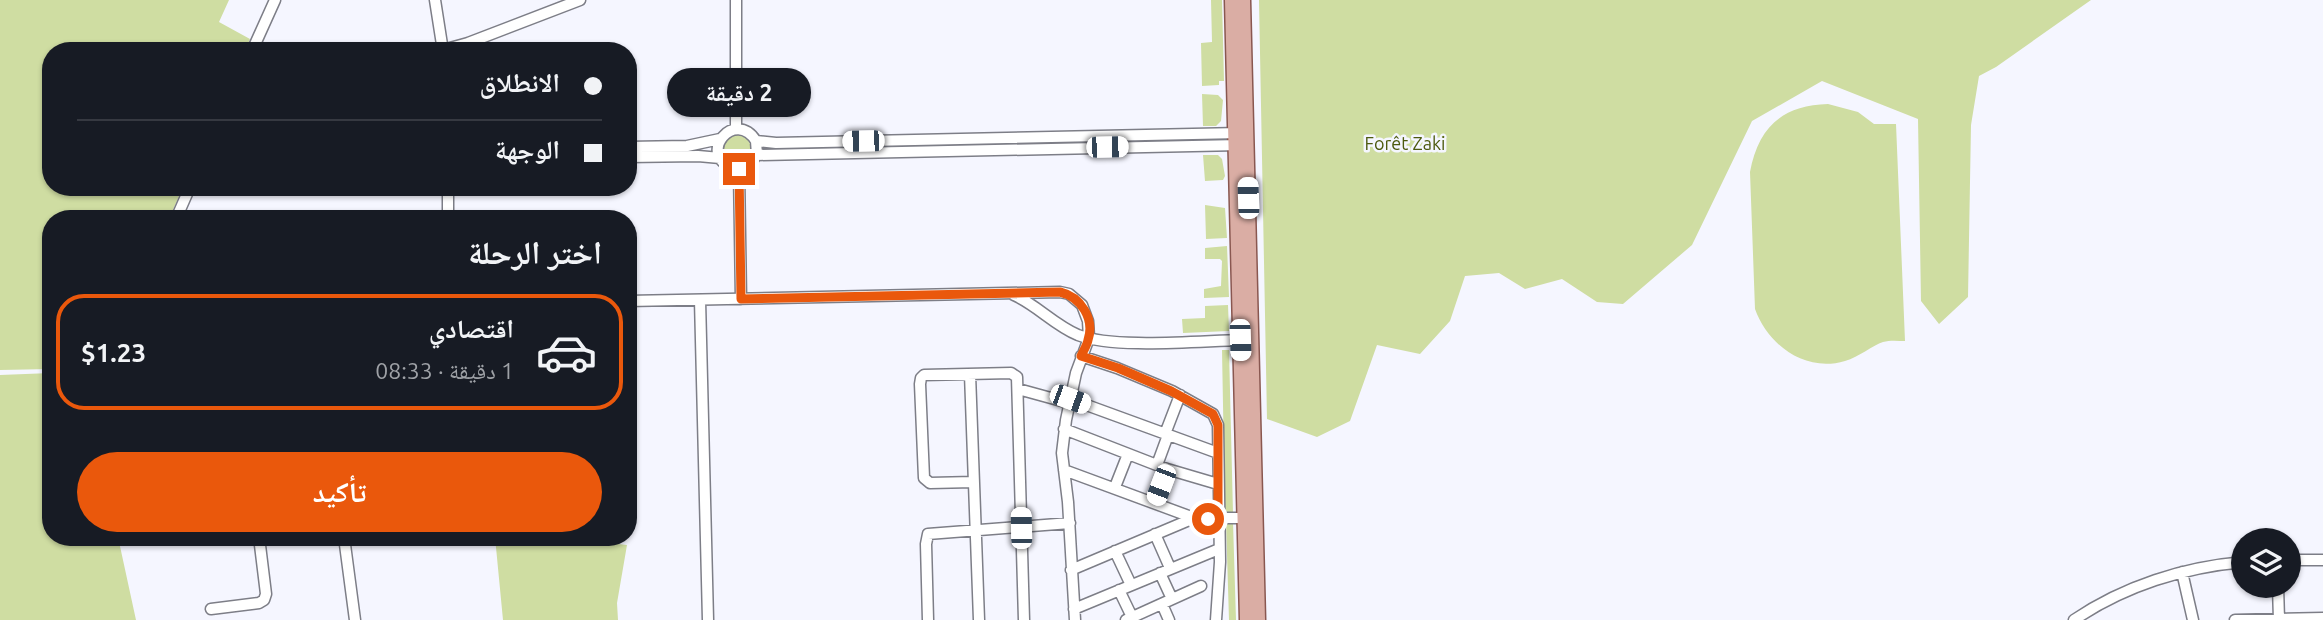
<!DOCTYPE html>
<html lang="ar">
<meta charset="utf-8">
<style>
body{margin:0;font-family:Ubuntu,"Noto Naskh Arabic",sans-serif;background:#242831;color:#f1f3f6;direction:rtl;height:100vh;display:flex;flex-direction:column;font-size:26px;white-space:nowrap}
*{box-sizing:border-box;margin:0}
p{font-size:23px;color:#9ea1a6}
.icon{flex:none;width:38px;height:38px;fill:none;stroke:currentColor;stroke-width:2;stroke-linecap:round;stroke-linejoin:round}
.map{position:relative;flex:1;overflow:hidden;direction:ltr}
.drawer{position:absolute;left:42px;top:210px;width:595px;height:336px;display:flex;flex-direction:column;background:#171b24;border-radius:28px;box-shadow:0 2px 5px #0004;direction:rtl}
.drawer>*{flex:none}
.guide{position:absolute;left:42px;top:42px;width:595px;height:154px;border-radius:28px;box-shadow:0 2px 5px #0004;direction:rtl;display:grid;align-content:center;height:154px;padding:0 35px;background:#171b24}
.buttons{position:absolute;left:2231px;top:528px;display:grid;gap:14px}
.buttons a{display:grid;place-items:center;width:70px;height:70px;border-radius:50%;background:#171b24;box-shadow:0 2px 5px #0004;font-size:35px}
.end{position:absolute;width:32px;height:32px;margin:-16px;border:9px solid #ea580c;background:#fff;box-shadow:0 0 0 4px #fff}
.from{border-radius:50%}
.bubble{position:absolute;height:49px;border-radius:24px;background:#171b24;box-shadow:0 2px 5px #0004;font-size:23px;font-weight:700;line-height:49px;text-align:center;direction:rtl}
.car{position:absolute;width:21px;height:42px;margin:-21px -10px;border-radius:9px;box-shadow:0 0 5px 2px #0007;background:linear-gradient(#fff 24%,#345 0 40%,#fff 0 76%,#345 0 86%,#fff 0)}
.guide b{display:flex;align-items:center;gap:24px;height:66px;font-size:26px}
.guide b+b{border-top:2px solid #363941}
.guide i{width:18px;height:18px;background:#f1f3f6}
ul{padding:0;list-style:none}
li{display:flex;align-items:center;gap:21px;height:116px;margin:0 14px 10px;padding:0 21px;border:4px solid transparent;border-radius:28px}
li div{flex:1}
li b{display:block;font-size:26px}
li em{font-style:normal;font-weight:700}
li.active{border-color:#ea580c}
li>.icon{width:63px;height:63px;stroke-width:1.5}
h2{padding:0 35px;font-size:32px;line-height:84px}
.primary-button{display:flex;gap:14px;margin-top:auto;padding:14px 35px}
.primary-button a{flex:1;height:80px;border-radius:42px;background:#ea580c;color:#fff;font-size:28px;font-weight:700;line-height:80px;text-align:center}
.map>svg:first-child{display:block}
.green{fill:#cfdda2}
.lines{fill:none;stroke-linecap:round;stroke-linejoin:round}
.minor-casing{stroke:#7d7e87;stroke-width:13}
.major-casing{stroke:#895750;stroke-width:17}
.minor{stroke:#fff;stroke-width:10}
.major{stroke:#daada4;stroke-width:14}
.route{stroke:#ea580c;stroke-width:9}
.labels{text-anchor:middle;stroke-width:5;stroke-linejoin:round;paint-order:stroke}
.park-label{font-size:18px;fill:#4d5a0f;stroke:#f5f6ff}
</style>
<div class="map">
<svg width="2323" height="620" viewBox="0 0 2323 620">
<rect width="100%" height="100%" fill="#f5f6ff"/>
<path class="green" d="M0 0H229L219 22 250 39 245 51H51V187H183L169 219H51V369L0 370Z
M1211 0H1222L1224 81H1219V85L1202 86 1201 43 1212 42Z
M1259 0H2091L1996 67 1979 76 1971 125 1968 297 1939 324 1921 301 1918 119 1822 81 1752 121 1692 245 1623 304 1597 302 1562 279 1525 289 1499 273 1465 276 1450 321 1420 354 1377 345 1350 421 1317 437 1267 419Z
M1202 94 1218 95 1223 100 1221 121 1216 126H1203Z
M1828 104 1858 112 1874 124H1896L1905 341C1898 341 1890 340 1883 342 1873 345 1859 357 1845 361 1805 373 1768 345 1755 309L1750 172C1758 128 1782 105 1828 104Z
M723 149a14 14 0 1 1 28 0a14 14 0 1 1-28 0Z
M1203 155H1218L1222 159 1225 176 1223 180 1205 181Z
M1205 205 1225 208 1227 238 1206 239Z
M1227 246 1229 297 1204 298V289L1221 286 1222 261 1220 259H1205V248Z
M1228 305 1229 331 1183 333 1182 319 1205 318V306Z
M1222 350H1229L1233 513 1225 514Z
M51 373V537H118L136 620H0V375Z
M1226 522H1233L1236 620H1229Z
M495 537H618V544L627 545 617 603 618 620H503Z"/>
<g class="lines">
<g class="minor-casing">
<path id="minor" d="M435 0 443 51
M736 0V129
M252 51 275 0
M439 51 468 43 580 0
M756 141 757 155 745 168H733C696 154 735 108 756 141L776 143 1240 133
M628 147 687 146 720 139
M757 155 1240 145
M628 157 698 156 720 158
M739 169 741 299
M448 187V219
M176 219 190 187
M1014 295C1037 305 1054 325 1078 335 1114 349 1198 341 1240 340
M700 300 708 620
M628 301 1060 292 1069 294 1082 305 1088 321 1089 338 1076 373 1066 420 1062 453 1068 502 1075 620
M1081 356 1117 368 1172 391 1213 414 1218 425 1220 562 1216 620
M970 374 979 620
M1018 389 1069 403
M1070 399 1218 453
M1064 429 1167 469 1218 484
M1165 434 1180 395
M1157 465 1168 435
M1064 470 1194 518
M973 482 930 483 924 478 920 384 921 378 924 375 1011 373 1017 377 1024 620
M1115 487 1128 454
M1155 502 1167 469
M1155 534 1170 568
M344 537 355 620
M1115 551 1131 585
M2289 560H2323
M1071 570 1187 521 1197 518H1244
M2182 572 2193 620
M1160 573 1172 599
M2278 586 2279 620
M1119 590 1132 617
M1162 604 1169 620
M211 609 259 603 264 600 266 594 259 537
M1074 609 1219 549
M928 620 926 544 928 534 1070 523
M1126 620 1201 586
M2074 620C2124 586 2184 567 2244 562
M2235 620 2323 618"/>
</g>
<g class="major-casing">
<path id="major" d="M1232 0 1247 620
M1243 0 1258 620"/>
</g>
<use href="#minor" class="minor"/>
<use href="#major" class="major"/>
</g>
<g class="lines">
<path class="route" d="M739 169 741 299 1060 292C1081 297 1095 319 1088 340 1087 346 1083 351 1081 356L1118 368 1171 391 1213 414 1218 425V519H1208"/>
</g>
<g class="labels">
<g class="park-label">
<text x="1405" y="150">Forêt Zaki</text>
</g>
</g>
</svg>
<div class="buttons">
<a><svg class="icon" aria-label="layers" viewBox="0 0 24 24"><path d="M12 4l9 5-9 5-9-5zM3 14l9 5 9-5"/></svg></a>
</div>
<i class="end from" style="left:1208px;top:519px"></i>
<i class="end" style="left:739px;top:169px"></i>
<div class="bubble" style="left:667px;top:68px;width:144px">2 دقيقة</div>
<i class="car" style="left:863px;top:141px;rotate:269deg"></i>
<i class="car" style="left:1107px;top:147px;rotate:89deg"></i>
<i class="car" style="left:1248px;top:198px;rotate:358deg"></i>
<i class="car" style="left:1240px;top:340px;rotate:178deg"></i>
<i class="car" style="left:1070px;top:399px;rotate:110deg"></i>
<i class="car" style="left:1161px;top:485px;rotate:201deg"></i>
<i class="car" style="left:1021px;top:528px;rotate:359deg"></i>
<div class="guide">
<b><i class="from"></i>الانطلاق</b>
<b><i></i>الوجهة</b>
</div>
<section class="drawer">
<h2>اختر الرحلة</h2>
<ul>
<li class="active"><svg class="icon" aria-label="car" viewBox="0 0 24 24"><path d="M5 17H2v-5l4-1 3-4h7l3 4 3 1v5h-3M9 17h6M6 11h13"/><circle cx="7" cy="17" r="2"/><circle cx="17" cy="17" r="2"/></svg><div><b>اقتصادي</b><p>1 دقيقة · 08:33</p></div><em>$1.23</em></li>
</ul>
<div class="primary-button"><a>تأكيد</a></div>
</section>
</div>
